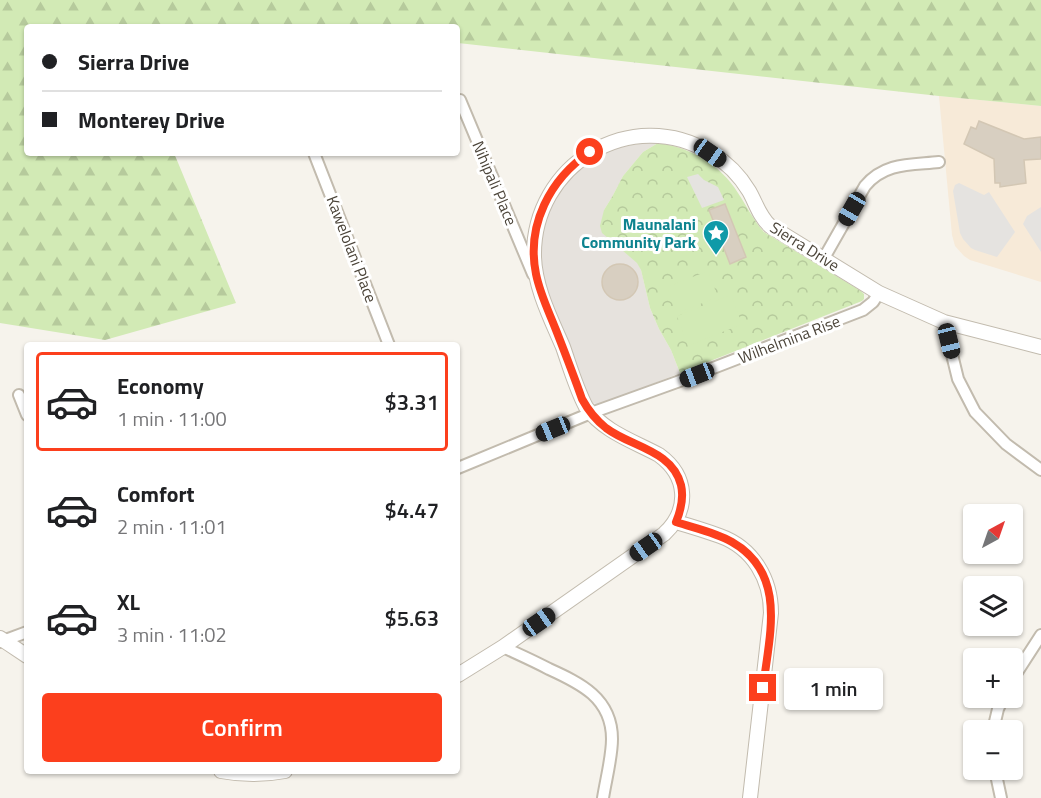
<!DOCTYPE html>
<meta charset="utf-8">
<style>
body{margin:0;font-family:"Titillium Web",sans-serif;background:#f6f6f6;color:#202124;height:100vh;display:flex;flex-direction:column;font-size:22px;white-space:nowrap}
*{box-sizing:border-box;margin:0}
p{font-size:20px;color:#757577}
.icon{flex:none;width:33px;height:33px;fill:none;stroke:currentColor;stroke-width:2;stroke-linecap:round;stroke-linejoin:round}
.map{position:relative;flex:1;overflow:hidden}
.side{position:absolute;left:24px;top:342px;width:436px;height:432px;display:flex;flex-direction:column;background:#fff;border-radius:6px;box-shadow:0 2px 4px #0004}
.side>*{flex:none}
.guide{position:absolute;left:24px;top:24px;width:436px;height:132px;border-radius:6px;box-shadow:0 2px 4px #0004;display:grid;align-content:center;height:132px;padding:0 18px;background:#fff}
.needle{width:39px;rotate:40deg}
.controls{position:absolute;left:963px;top:504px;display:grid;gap:12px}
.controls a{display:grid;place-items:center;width:60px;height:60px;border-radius:6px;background:#fff;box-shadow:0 2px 4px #0004;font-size:30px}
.end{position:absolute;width:27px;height:27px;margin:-14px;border:8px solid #fc3f1d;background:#fff;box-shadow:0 0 0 3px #fff}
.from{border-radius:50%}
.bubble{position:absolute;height:42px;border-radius:6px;background:#fff;box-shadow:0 2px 4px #0004;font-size:20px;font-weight:600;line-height:42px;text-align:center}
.car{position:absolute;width:18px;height:36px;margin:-18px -9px;border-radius:8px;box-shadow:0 0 4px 2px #0007;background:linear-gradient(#222 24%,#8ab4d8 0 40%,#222 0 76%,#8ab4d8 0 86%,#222 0)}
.guide b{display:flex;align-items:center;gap:21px;height:57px;font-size:22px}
.guide b+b{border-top:2px solid #e0e0e0}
.guide i{width:15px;height:15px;background:#202124}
ul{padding:10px 0 0;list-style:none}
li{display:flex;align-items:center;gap:18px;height:99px;margin:0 12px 9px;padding:0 6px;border:3px solid transparent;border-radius:6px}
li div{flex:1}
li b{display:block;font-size:22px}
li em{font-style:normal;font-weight:600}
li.current{border-color:#fc3f1d}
li>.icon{width:54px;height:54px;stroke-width:1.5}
.primary-button{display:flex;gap:12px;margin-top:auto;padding:12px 18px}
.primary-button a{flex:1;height:69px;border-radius:6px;background:#fc3f1d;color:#fff;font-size:24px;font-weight:600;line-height:69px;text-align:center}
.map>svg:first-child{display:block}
.commercial{fill:#f7ead8}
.industrial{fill:#e6e2dd}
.forest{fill:url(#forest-firs)}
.park{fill:url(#park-crowns)}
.pitch{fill:#d2eab5}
.parking{fill:#e5e3e0}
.building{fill:#d8cfc1;stroke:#d3c7b4;stroke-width:1.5}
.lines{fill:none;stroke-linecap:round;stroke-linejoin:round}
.minor-casing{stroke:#c2bbae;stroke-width:14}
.tertiary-casing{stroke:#c2bbae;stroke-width:16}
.minor{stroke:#fff;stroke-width:10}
.tertiary{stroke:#fff;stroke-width:14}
.route{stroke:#fc3f1d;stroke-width:8}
.labels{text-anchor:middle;stroke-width:6;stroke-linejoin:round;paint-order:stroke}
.street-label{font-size:16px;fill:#4b4439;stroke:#fff}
.culture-label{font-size:16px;font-weight:bold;fill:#0d838f;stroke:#fff;text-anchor:end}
</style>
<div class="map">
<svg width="1041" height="798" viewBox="0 0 1041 798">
<defs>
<pattern id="forest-firs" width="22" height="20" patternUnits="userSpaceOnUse" patternTransform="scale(1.5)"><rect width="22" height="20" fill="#d2eab5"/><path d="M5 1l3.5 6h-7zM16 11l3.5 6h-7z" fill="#b6ca9c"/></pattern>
<pattern id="park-crowns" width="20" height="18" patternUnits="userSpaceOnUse" patternTransform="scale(1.5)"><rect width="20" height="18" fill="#d2eab5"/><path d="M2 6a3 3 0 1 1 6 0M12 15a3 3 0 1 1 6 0" fill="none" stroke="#b6ca9c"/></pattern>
</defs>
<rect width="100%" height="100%" fill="#f6f3ec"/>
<path class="commercial" d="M939 96 1041 106V282L970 260 964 256 955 246 952 235Z"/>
<path class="industrial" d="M645 143H658L643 152 623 176 612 197 604 210 608 238 638 263 641 270 650 308 659 329 671 350 680 373 599 405 593 403 589 398 546 286 541 261 540 249 544 224 553 201 567 180 596 156 620 147Z"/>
<path class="forest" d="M0 0H1041V106L939 96 458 43V27H27V153H174L236 303 105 340 0 323Z"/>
<path class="park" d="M658 143C690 147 721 165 738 193 747 206 753 220 764 232L861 291 864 294V299L862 301 680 373 671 350 659 329 650 308 641 270 637 263 608 238 602 233 600 226 604 210 612 197 623 176 643 152Z"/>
<path class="pitch" d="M708 271 718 297 677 313 667 287Z
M731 295 742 324 688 346 677 316Z"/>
<path class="parking" d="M698 174 704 180 718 187 724 200 702 208 687 177Z
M959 183 984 195 989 192 1015 232 997 257 975 250 971 248 963 239 960 233 953 191 955 185Z
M1041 207V252L1023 224 1027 216Z"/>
<path class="building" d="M979 121 1024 139 1041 137V159L1024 160 1026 183 1000 187V183H995L994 159 964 144 971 127 976 129Z
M725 204 746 257 730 264 709 210Z
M602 282a18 18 0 1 1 36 0a18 18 0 1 1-36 0Z"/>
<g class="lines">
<g class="minor-casing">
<path id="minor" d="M460 100 533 274
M314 153 389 345
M824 258 865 186C885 162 912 165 939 162
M944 322 958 379 975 412 1006 444 1041 470
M19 395 27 415
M458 468 591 413 677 382 863 310 873 302 879 293
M0 642 27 632
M503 647C518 654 534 661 549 669 580 683 612 698 612 739 612 757 606 779 603 798
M1012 680 1041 635
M993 730 998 709 1003 698
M995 770 1001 798"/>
</g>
<g class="tertiary-casing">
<path id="tertiary" d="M676 522C690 526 706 531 720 536 753 548 771 579 771 613L750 798
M0 638 27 656
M458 675 503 647 664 534C690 510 688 476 659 455 633 441 604 432 586 407 576 388 570 367 563 347 551 319 535 288 534 257 532 165 631 104 711 153 726 162 740 176 749 191 756 203 759 216 770 226L879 293 944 322 1041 347
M221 771C242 775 264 775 285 771"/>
</g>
<use href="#minor" class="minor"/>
<use href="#tertiary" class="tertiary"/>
</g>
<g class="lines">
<path class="route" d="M590 152C550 179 526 225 536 274 540 294 549 312 556 330 565 353 574 376 582 399 588 410 596 420 606 428 631 447 672 450 681 485 684 498 681 510 676 522 694 528 715 532 732 542 788 574 769 636 763 688"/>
</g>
<defs>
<g id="sight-pin" transform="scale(1.35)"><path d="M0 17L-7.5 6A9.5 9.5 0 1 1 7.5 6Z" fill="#0f9aa8" stroke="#fff"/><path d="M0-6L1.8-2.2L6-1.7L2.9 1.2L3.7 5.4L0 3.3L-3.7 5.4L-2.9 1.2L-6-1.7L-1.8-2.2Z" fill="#fff"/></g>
</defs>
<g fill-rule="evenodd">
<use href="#sight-pin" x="716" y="233"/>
</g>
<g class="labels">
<g class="street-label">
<text transform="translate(495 183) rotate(67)" y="6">Nihipali Place</text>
<text transform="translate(805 246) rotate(32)" y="6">Sierra Drive</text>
<text transform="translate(352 249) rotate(69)" y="6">Kawelolani Place</text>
<text transform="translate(789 339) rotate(-21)" y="6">Wilhelmina Rise</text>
</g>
<g class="culture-label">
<text x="696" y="230">Maunalani<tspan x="696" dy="18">Community Park</tspan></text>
</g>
</g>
</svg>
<div class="controls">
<a><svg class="needle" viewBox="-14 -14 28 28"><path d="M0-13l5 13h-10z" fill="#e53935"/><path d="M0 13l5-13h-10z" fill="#757577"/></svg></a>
<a><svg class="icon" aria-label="layers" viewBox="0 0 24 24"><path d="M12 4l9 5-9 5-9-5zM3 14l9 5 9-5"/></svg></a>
<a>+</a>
<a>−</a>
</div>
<i class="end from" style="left:590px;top:152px"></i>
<i class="end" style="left:763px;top:688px"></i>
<div class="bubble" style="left:784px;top:668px;width:99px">1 min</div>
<i class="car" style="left:710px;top:153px;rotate:125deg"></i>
<i class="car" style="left:852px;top:209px;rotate:210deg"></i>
<i class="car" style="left:949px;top:341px;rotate:166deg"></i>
<i class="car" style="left:697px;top:375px;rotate:249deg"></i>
<i class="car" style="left:553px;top:429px;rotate:248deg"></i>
<i class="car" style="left:646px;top:547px;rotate:235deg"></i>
<i class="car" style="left:539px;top:622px;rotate:55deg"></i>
<div class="guide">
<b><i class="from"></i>Sierra Drive</b>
<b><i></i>Monterey Drive</b>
</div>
<section class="side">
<ul>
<li class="current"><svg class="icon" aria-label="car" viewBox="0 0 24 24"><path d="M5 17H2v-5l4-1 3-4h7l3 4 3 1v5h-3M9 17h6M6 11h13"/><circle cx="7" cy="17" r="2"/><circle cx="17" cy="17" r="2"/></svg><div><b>Economy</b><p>1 min · 11:00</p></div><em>$3.31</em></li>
<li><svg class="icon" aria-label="car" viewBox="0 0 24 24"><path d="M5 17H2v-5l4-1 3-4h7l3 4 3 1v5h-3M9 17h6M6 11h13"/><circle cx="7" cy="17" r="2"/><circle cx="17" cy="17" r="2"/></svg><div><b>Comfort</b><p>2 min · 11:01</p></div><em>$4.47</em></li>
<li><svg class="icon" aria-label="car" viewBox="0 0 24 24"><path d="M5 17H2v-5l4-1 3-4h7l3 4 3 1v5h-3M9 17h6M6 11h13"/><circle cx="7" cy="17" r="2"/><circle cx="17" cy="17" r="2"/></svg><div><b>XL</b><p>3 min · 11:02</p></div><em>$5.63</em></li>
</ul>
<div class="primary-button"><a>Confirm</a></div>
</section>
</div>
